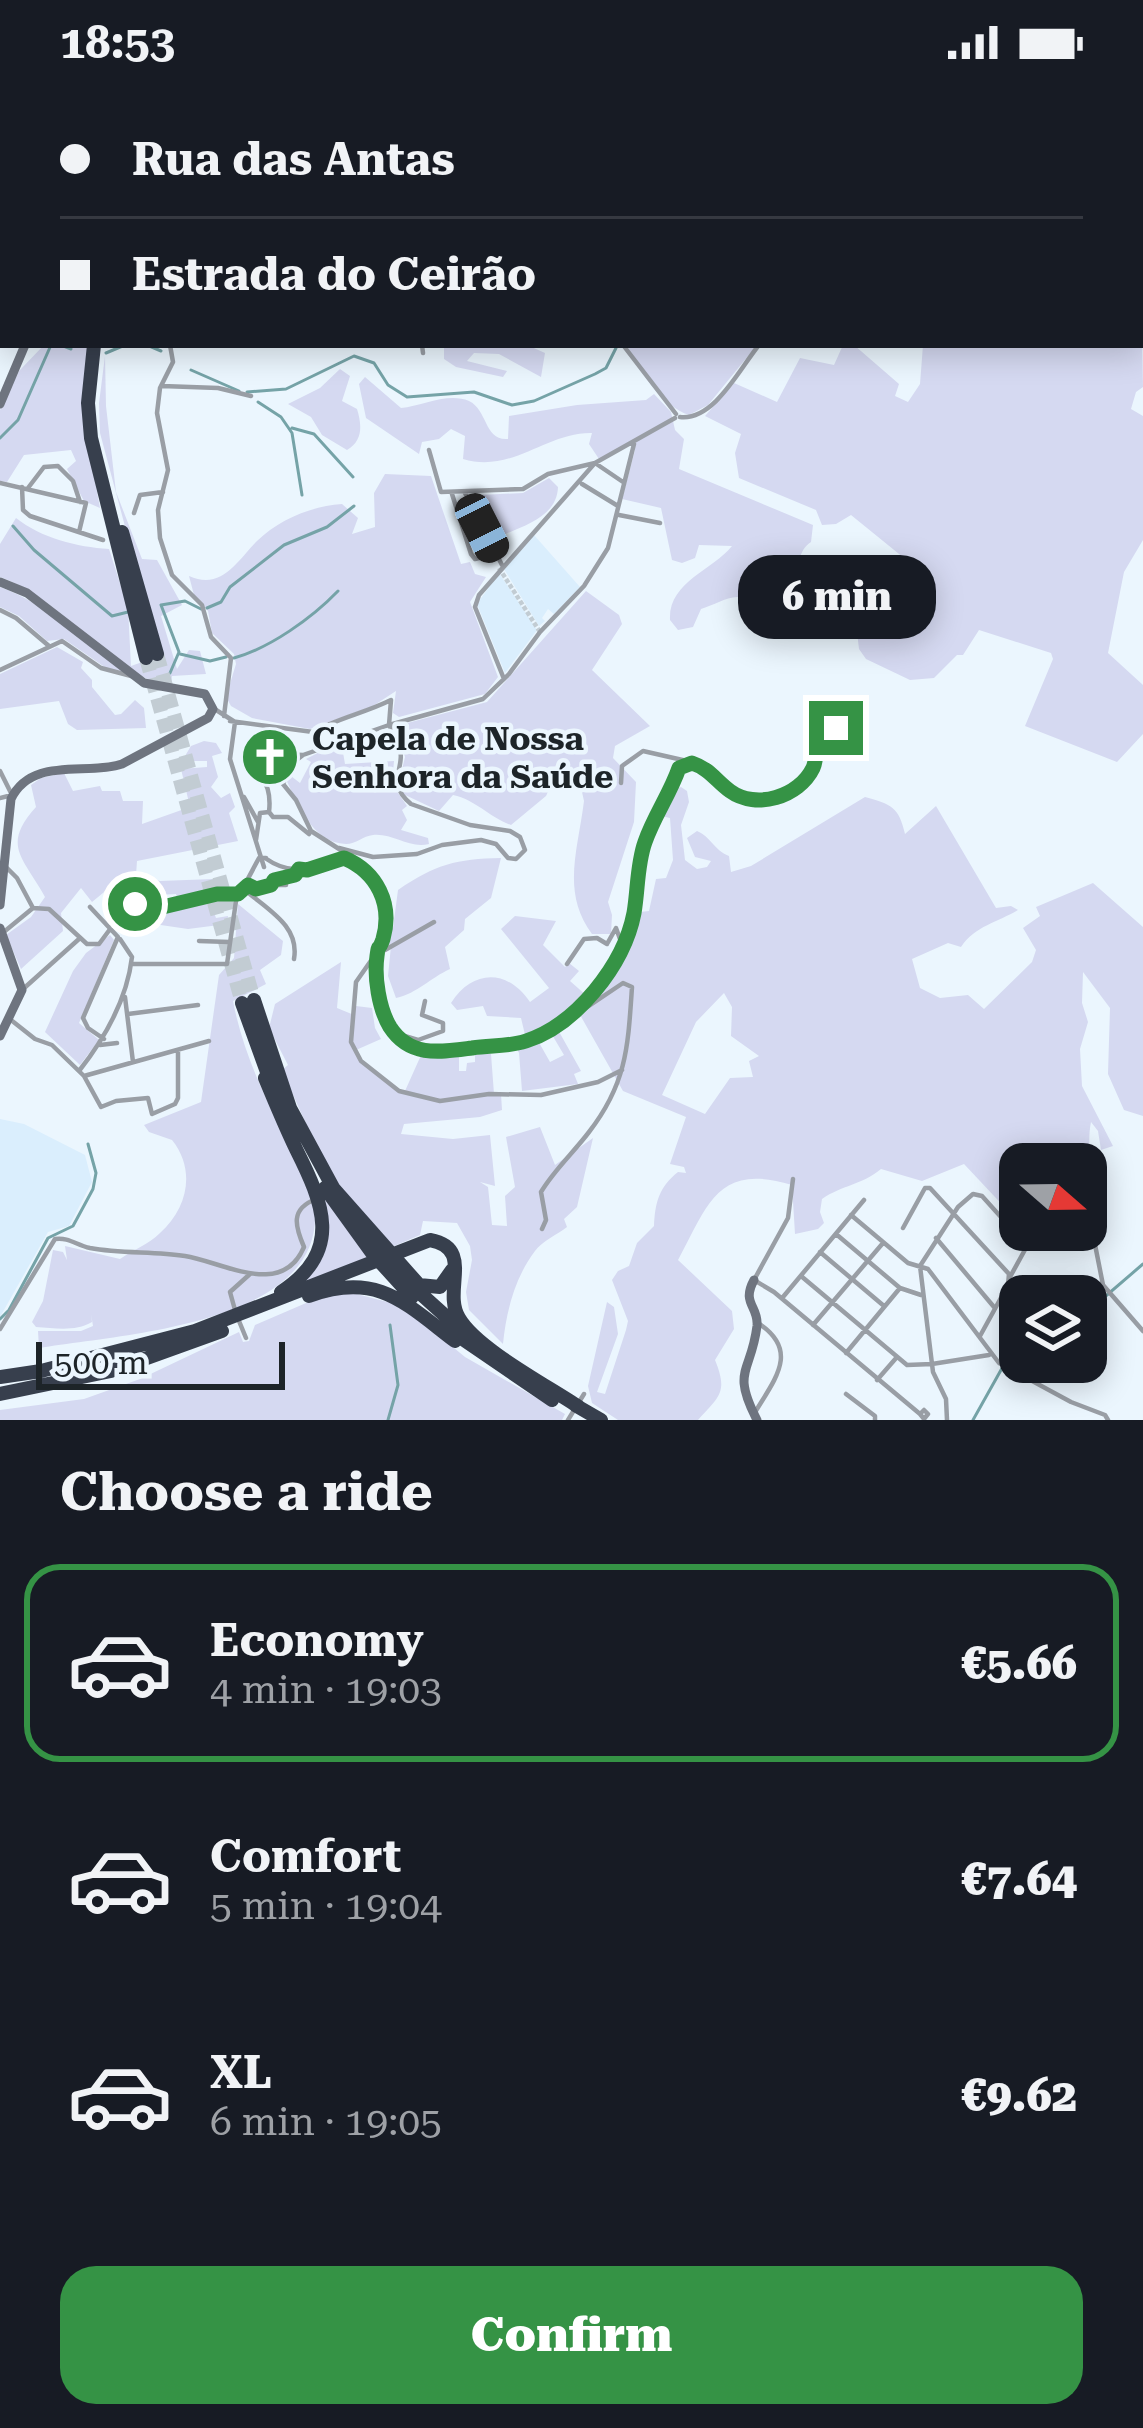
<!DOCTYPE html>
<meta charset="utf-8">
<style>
body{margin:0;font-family:"Roboto Serif",serif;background:#242831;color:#f1f3f6;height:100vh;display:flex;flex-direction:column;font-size:45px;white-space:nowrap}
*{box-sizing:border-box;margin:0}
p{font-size:39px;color:#9ea1a6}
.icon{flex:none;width:66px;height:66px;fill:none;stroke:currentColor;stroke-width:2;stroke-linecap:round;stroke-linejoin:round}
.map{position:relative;height:1336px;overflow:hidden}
.side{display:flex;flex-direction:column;background:#171b24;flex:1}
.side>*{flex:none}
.guide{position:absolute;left:0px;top:0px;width:1143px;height:264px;box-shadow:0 6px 30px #0003;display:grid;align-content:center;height:264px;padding:0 60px;background:#171b24}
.needle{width:78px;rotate:110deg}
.controls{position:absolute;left:999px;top:1059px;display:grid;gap:24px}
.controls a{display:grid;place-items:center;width:108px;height:108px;border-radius:24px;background:#171b24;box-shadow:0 6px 30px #0003;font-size:60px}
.scale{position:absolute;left:36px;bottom:30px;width:249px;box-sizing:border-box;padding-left:12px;border:6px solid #1d2428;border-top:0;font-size:33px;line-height:42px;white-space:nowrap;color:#1d2428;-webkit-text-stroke:9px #ebf6fe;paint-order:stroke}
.end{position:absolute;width:54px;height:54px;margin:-27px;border:15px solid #359345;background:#fff;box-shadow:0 0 0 6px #fff}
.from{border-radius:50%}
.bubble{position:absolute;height:84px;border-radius:36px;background:#171b24;box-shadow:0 6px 30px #0003;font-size:39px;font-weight:800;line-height:84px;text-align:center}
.car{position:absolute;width:36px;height:72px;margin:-36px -18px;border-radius:15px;box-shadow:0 0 9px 3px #0007;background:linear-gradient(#222 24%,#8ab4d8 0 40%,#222 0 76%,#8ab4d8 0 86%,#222 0)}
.guide b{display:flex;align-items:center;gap:42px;height:114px;font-size:45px}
.guide b+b{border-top:3px solid #363941}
.guide i{width:30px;height:30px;background:#f1f3f6}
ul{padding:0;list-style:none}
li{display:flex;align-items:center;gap:36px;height:198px;margin:0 24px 18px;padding:0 36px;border:6px solid transparent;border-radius:36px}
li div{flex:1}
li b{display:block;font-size:45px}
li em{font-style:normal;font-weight:800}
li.selected{border-color:#359345}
li>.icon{width:108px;height:108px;stroke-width:1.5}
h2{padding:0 60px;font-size:54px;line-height:144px}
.action{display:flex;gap:24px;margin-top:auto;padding:24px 60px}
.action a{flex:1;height:138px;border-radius:36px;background:#359345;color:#fff;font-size:48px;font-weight:800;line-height:138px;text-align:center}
.status{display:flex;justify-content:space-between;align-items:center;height:84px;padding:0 60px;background:#171b24;direction:ltr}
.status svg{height:33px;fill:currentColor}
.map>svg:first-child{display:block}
.built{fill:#daeefd}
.green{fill:#d5d9f1;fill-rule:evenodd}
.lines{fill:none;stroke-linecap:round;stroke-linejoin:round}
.stream{stroke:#75a3a7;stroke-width:3}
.street-tunnel{stroke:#c2ccd3;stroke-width:4.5;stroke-dasharray:4.5 2;stroke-linecap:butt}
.highway-tunnel{stroke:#c2ccd3;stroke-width:14;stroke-dasharray:14 7;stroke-linecap:butt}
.street{stroke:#999ea5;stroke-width:4.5}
.secondary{stroke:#6e747f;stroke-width:9}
.highway{stroke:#373f4d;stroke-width:14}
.route{stroke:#359345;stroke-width:15}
.labels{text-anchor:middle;stroke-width:9;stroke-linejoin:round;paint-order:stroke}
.poi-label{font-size:33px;font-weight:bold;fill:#1d2428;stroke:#ebf6fe;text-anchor:start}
</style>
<div class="status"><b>18:53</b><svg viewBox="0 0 49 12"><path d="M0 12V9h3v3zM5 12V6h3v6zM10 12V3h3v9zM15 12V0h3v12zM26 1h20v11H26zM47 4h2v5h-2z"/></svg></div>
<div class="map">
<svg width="1143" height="1336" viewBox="0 0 1143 1336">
<rect width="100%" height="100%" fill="#ebf6fe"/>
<path class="built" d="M534 451 580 503 554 530 548 525 542 534 545 537 539 542 504 485Z
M499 489 537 546 505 589 477 520Z
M0 1035 24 1040 85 1071 92 1098 69 1142 48 1148 0 1233Z"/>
<path class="green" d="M1140 148 1143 303 1136 308 1131 325 1143 332V456L1124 488 1108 569 1143 601V650L1117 678 1025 642 1053 575 1051 569 979 546 963 571H957L934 594 910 596 866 575 859 565 855 532 929 510 918 496 920 487 851 431 836 440 822 441 816 426 739 394 735 369 741 350 705 332 734 299 777 318 800 274 834 281 843 261H854L899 300 895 312 908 318 920 300 923 261H1140Z
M44 261H89L86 347 100 424 84 417 67 385 76 377 71 366 24 371 7 398 0 397V326L19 287Z
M444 261H527L545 269 541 293 499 270 474 269 467 277 507 287 503 293 456 283 444 275Z
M627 261H757L708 321 689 331C664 323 636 285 627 261Z
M105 272 106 322 116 408 142 475 157 476 182 521 161 532 177 585 189 566 200 567 206 590 172 592 171 601C118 598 57 512 0 493V460L16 434C41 454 77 463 109 465L128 524 131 582 148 576 139 533 160 573 100 349 99 319Z
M340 285 350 292 342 317 357 325C362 341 363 357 347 366L322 351 311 333 288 320 320 304Z
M365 293 401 324C422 322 448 308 469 317 488 326 484 357 508 355L509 332 577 321 646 316 654 310 671 328 675 346 684 355 679 385 813 441 811 458C797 467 800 484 789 498 774 517 758 513 737 513 726 513 712 522 701 525L693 543 678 546 670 536C668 498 713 486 732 462L699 461 695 474 682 479 672 476 661 424 622 415 635 366 631 357 599 375 589 360 592 349C546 348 512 390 463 375L465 352 451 345 439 355 422 358 419 370 366 334 359 300Z
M385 390 431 392 461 480 470 478 475 490 486 493 470 518 498 593 485 610 399 633 393 629 396 607 373 622 310 645 252 634 231 622 226 613 236 580 234 570 212 549 208 527 194 511 189 492C222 507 238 476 257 457 280 435 312 422 342 420L358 434 352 450 375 443 374 409Z
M549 394 558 403C557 432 526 441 503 451L480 411 523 409Z
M0 503C48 520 90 562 130 592L106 584 64 555 47 557 19 532 0 523Z
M586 507 619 531 622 540 592 586 650 642 615 662 613 674 636 698 634 738 608 818 612 831 611 850H592C561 808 578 766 584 717L582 708 553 697 546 712 511 741C489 733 476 716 453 711L439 727 403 710 400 694 405 673 396 642 487 618Z
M57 563 83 578 81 584 92 596V603L115 631 121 630 135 616 144 624 146 644 77 646 68 640 59 617 0 625V590Z
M204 657 216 659 222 669 212 672 218 693 211 703 221 714 230 709 235 723 229 729 238 757 137 777 136 791 160 797 213 795 215 805 207 809 216 834 228 832 227 840 188 845 147 839 150 828 179 822 176 810 138 812 128 794V803L109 804 92 818 81 804 61 829 63 847 21 885 6 851 31 833 45 813C23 773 1 762 36 723L31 701 41 694 64 689 73 707 100 702 102 707H120L123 717H143L142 740 190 723 181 685 207 683V677H182L191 662Z
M341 657 345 680 394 677 392 700 407 722 402 726 407 736 401 746 428 754 429 760C409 765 393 749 373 751 363 752 356 760 346 760 312 759 297 719 285 693L287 689 300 699 311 678 306 675Z
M681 703 687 707 689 718 681 741 685 776 697 785 707 783 711 777 695 773 687 754 697 747C711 753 714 766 729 772L731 788 751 782 865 713C891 720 899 723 905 750L936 722 996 824 1011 822 1018 826C998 838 975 842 961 863L948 859 912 875 920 904 940 914 968 911 984 925 1032 878 1036 866 1023 844 1040 832 1036 823 1093 799 1143 843V1032L1124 1026 1108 990 1110 924 1083 888 1082 919 1088 938 1080 965 1082 1002 1113 1062 1101 1066 1098 1047 1091 1038C1087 1057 1092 1072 1087 1090L1086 1080H1020V1115L1010 1129 964 1080 922 1097 881 1085C862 1101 842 1101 822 1115L820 1128 824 1139 818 1145 795 1150 792 1101C717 1078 708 1121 678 1176L732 1227 734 1245 715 1276C728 1308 720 1312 698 1336H618L592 1319 588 1302 607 1218 614 1223 618 1250 597 1308 605 1310 626 1246 628 1237 612 1196 618 1187 629 1182 637 1159 654 1142C655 1119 659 1103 678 1088L686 1089 684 1083 670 1080 686 1033 623 1007 579 929 607 901 622 879 640 828 649 827 656 795 666 794 673 776 670 734 661 732 675 705ZM724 909 732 923 731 952 759 972 749 977 753 993 730 994 705 1030 662 1011 696 938Z
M501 774 491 814 465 835 464 846 445 863 450 885C430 894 418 909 396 914L388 892 391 862H384L386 851 393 844 398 806C436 780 456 775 501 774Z
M238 820 283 857 281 871 260 886 266 900 233 917C241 959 258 1000 278 1038 289 1059 305 1081 311 1104 348 1240 126 1249 39 1264L38 1247H81L93 1242 91 1230 92 1238C75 1248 55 1244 36 1243L32 1238 43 1217 53 1166 63 1168 67 1176 65 1162 120 1175C133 1166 149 1160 160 1149 188 1124 196 1086 172 1056L149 1048 144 1041 201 1018 219 891 234 874Z
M515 832 556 837 543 861 565 883 569 879 579 887 570 897 587 912 556 942 526 955 521 934 487 932 483 922 457 926 451 919C472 886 507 884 530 918L549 904 501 845Z
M110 851 114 856 79 939 99 956 80 981 45 948 73 887 86 869Z
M341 878 337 924 354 931 356 922 372 924 375 944 381 955 356 966 363 978 399 1006 405 1007 422 969 459 970V987H466L467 979 475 978V969L491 970 494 1010H501L502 1026 480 1033 404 1040 401 1050 453 1055 490 1051 495 1102 480 1098 488 1103 492 1141 507 1142 505 1112 515 1103 506 1053 540 1043 555 1081 593 1054 577 1123 564 1135 567 1143C558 1150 541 1158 535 1167 515 1193 506 1228 503 1260L469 1226 466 1208 472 1176 470 1162 457 1139 423 1137 420 1151 392 1163C337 1119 310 1048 282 986L288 981 269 944 275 920Z
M557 944 581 987 574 990 578 1000 522 1007 519 969 515 961 537 955 550 978 564 971 551 949Z
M325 1115 367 1171 386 1163 390 1168 287 1208 310 1184Z
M349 1208 403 1222 465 1273 565 1330 562 1336H0V1326L84 1315 140 1295 239 1248 243 1258 249 1257 255 1241 327 1210Z"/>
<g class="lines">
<path class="stream" d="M1094 0 1098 3
M141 3 142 0
M61 261 71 265
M147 261 161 267
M106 269 125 261
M191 286 239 307
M247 308 286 305 354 272 374 279 388 301 407 313 474 308 512 321 534 317 595 290 606 284 616 264
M258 318 281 333 292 349 302 411
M292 344 314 350 353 393
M0 354 18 336 51 261
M13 442 34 466 112 532 128 528
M207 524 221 518 230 503 284 461 327 443 354 422
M180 570 210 577 226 573
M234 574C270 564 312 534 338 507
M170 589 179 568 161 521 185 517 201 525
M1086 1229 1143 1180
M0 1235 9 1226 48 1154 73 1142 93 1105 96 1089 88 1060
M388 1336 398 1301 390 1241
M973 1336 1020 1252"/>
<path class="street-tunnel" d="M499 484 540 548"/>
<path class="highway-tunnel" d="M157 570 254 916
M146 574 242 919"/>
<path class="street" d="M182 0 187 3
M261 0 276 3
M322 0 330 3
M370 0 373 3
M514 0 521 3
M949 0 951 3
M1064 0 1067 3
M25 3 26 0
M50 3 51 0
M304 3 305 0
M387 3 389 0
M408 3 409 0
M430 3 432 0
M457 3 460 0
M497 3 503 0
M533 3 535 0
M735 3 737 0
M0 5 4 0
M0 15H3
M0 48 3 49
M0 89 3 79
M0 192 3 189
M170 261 173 278 160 304 157 329 168 386 158 426 160 454 172 491 202 521 211 553 231 574 224 632
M422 261 423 269
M623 261 676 330
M162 302 218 304 251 312
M680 333C714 337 740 284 759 261
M429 366 441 408 523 405 548 390 595 379 675 334
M0 399 86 419 79 448
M582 400 618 422
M22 403 23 426 30 432 103 456
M28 404 44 383 58 382 73 397 80 418
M465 409 502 481
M452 410 471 470 475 475 495 470
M134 429 140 411 163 408
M619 431 660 439
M0 526 16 534 49 562
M0 586 62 557 101 584 135 593
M504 595 475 523 479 511 595 379 623 398
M213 624 235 638 230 675 264 783
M230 637 313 648C338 634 365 629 391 616L389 641 483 615 509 590 540 548 584 502 608 464 634 360
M303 671 389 641C392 648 397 653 399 660 407 686 384 697 411 720L470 741 510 747 520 753 525 766 516 775 508 774 496 760 481 756 442 761 417 770 373 773 339 764
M0 687 12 711 0 714
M284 698V686L303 671 283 670 270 684 296 716 311 747 350 772 379 800 386 824 376 892 389 941 411 963 437 969 531 956 553 946 623 899 632 903C628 962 627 999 589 1048 574 1068 554 1086 541 1108L546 1136 542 1145
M621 699 622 682 643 667 687 677
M244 713 258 738
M269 728 273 733H288L309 750
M256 756 260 729 269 728C273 694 254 692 252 667L261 653 277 644
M265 774C305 802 324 767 355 779
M7 784 17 794 33 824 49 825 87 860H99L128 821 146 827
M248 801 256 805 275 796 295 791 299 785
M271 801H286L283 792
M244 805C266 825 300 841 294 875
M113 810 126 823
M90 823 118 853 83 934 88 944 104 955
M146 831 150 824H167L232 807 238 810
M5 847 33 824
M199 857 229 858
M383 862 385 866 434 838
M377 868 356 898 351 958 361 977 399 1007 440 1017 489 1010 541 1011 598 998 622 986
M132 880H227L236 817 259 774H266
M567 880 584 855 597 854 607 860 616 844 620 855
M22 906 79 855
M125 913 133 978
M580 925 611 883 633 832 645 756 666 720 679 684 692 679C710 685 716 697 730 707 756 726 799 712 813 684 815 679 815 670 817 665 822 658 831 651 836 644
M128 930 198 921
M11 936 35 955 52 961 84 992 209 957
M398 950 418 956 443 947V939L422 931 425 917
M100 961 117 959
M79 987C105 954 127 916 132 873L120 855
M84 992 101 1023 116 1017 148 1014 152 1030 175 1020 178 1014V966
M793 1095 788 1134 754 1196 774 1208 920 1330
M1086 1115 1103 1201 1143 1247
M851 1131 908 1179 928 1185 999 1279 1071 1318 1105 1331 1108 1336
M903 1144 925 1104H930L1009 1190 1008 1201 980 1252
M836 1150 900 1204 921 1211
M936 1154 994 1223
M820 1168 884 1222
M801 1192 907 1281 932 1280 989 1271
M783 1213 864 1116
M235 1226 230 1208 250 1190
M239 1237 246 1254
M813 1241 883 1159
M0 1245 55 1155C69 1153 76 1161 90 1164 122 1170 154 1167 185 1172 223 1178 282 1215 304 1163 295 1142 290 1125 316 1115
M846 1269 900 1204
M877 1296 897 1273
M846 1310 875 1332V1336
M924 1326 928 1330 924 1335 920 1330Z
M754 1330C774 1296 801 1267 758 1239
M568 1336 584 1310
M947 1336 946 1315 933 1288 920 1182 958 1123 973 1110 982 1112 1027 1162 1010 1193"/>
<path class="secondary" d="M1106 0 1109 3
M223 3 227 0
M1140 83 1143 90
M0 320 25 261
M0 498 27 509 144 599 205 610 213 625 208 634 122 680C86 692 32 672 11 715L0 821
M0 844 22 906 0 952
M754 1196C741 1220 759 1222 757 1242 751 1290 731 1285 757 1336"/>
<path class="highway" d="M123 3 124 0
M94 261 88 319 91 354 146 574
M122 448 157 570
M254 916 290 1024 336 1109
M242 919 271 999
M265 994C275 1018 285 1042 296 1065 323 1119 344 1167 281 1208
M325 1104 372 1169 412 1213
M333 1104 419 1201 440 1203 452 1186
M411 1201 461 1246
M309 1212C377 1187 405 1219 455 1257
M451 1247 552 1316
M0 1293 41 1287 195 1247 430 1156C475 1164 442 1207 459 1234 477 1265 548 1302 579 1323
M0 1310 111 1287 222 1247
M575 1321 601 1336"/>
</g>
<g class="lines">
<path class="route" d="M135 820 146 827 217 810H238L248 801 256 805 271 801 274 796 295 791 299 785 307 786 344 774C377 788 393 820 383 855 378 870 379 857 377 872 374 893 379 925 390 943 410 974 441 968 472 964 491 961 508 963 526 957 576 941 624 881 634 829 638 806 637 780 645 758 654 732 670 710 679 684L692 679C710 685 716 697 730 707 756 726 799 713 813 684 816 678 815 671 817 666 821 658 831 651 836 644"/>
</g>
<defs>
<g id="church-disc" transform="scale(3)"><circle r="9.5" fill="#359345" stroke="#ebf6fe"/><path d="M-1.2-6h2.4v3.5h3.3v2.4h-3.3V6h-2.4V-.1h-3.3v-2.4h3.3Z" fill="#fff"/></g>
</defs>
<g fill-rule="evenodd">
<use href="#church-disc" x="270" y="673"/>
</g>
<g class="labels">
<g class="poi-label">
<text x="312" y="666">Capela de Nossa<tspan x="312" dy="38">Senhora da Saúde</tspan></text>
</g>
</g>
</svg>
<div class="controls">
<a><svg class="needle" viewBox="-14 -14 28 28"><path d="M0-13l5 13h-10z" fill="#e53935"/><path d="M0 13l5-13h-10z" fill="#9ea1a6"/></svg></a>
<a><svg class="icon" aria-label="layers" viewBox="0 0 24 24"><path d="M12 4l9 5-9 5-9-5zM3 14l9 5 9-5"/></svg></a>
</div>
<div class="scale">500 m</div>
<i class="end from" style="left:135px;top:820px"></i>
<i class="end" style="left:836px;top:644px"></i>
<div class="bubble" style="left:738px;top:471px;width:198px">6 min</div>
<i class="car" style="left:482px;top:444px;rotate:153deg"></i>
<div class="guide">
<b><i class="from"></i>Rua das Antas</b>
<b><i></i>Estrada do Ceirão</b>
</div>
</div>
<section class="side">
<h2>Choose a ride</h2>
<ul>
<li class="selected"><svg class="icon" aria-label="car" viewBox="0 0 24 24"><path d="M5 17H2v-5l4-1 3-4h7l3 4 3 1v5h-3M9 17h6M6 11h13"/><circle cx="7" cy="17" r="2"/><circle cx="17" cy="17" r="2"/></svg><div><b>Economy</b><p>4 min · 19:03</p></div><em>€5.66</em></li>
<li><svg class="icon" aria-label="car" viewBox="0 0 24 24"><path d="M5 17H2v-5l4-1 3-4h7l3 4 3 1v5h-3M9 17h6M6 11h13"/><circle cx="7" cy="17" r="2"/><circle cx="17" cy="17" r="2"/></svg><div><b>Comfort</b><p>5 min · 19:04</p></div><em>€7.64</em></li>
<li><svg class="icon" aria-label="car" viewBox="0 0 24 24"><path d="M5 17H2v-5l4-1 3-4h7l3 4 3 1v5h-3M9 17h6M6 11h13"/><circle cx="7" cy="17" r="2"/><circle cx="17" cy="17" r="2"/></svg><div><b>XL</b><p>6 min · 19:05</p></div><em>€9.62</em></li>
</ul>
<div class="action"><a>Confirm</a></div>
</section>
